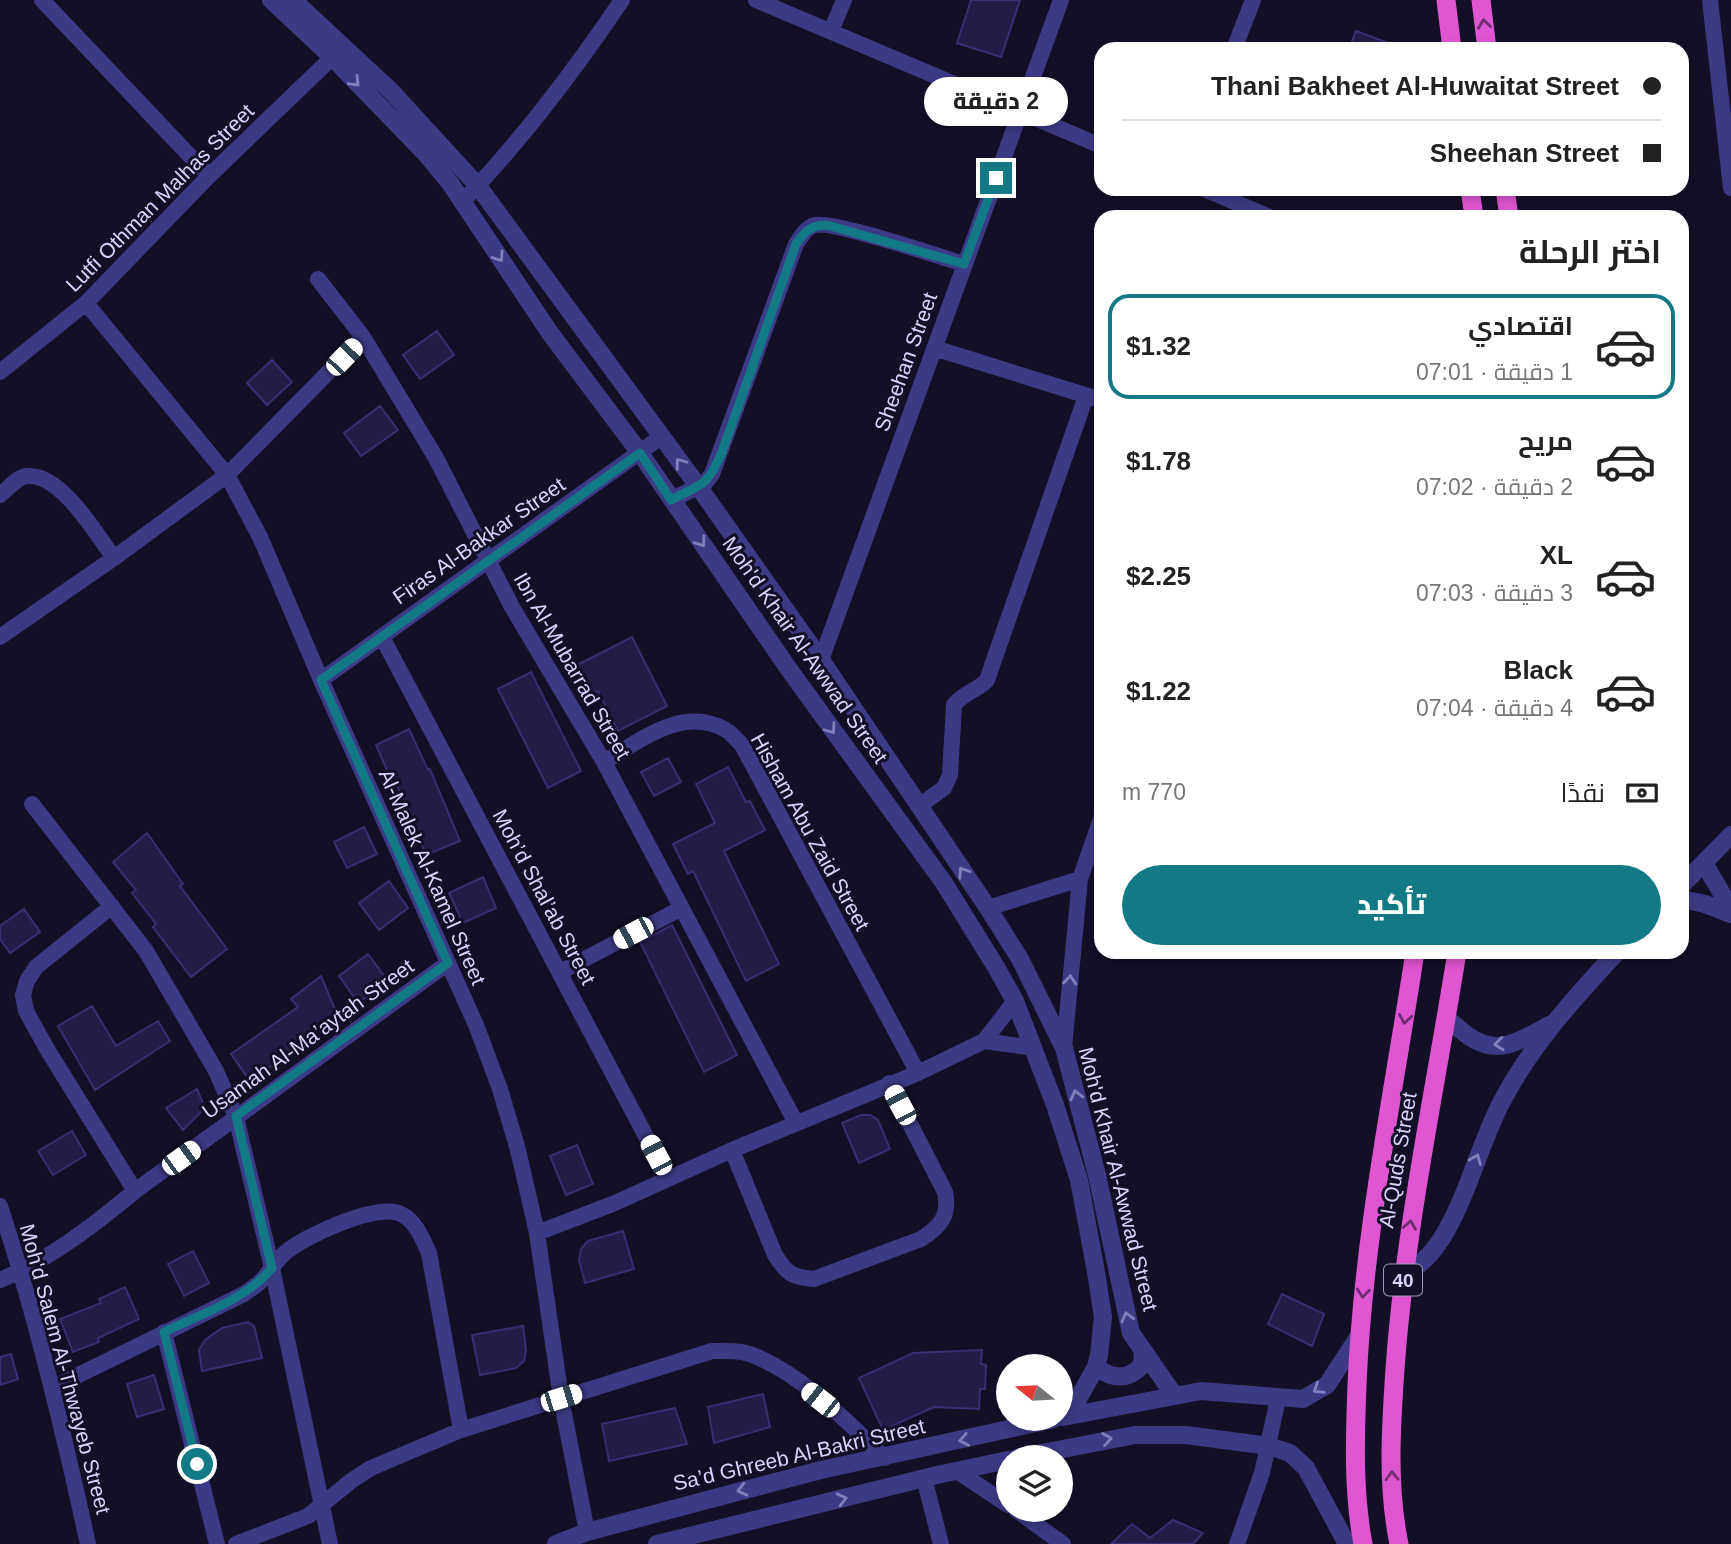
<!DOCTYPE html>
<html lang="ar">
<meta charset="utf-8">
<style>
body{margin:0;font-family:Helvetica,Cairo,sans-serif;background:#f6f6f6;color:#222;direction:rtl;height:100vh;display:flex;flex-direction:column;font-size:26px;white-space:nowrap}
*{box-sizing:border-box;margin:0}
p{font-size:23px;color:#767676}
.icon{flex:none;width:38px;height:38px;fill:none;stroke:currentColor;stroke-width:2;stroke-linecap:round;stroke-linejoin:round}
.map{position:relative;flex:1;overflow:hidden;direction:ltr}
.sheet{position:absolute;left:1094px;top:210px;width:595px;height:749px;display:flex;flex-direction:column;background:#fff;border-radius:21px;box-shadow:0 4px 10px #0003;direction:rtl}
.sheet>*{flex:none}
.hud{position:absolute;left:1094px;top:42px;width:595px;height:154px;border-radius:21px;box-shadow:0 4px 10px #0003;direction:rtl;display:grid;align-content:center;height:154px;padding:0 28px;background:#fff}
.needle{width:46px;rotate:288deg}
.buttons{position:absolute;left:996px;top:1354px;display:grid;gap:14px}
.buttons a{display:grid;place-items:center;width:77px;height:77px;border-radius:50%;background:#fff;box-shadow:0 4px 10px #0003;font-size:35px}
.end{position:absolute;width:32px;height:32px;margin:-16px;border:9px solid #137a85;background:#fff;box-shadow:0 0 0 4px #fff}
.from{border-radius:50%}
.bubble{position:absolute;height:49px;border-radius:24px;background:#fff;box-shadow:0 4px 10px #0003;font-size:23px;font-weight:800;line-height:49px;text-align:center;direction:rtl}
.car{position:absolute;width:21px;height:42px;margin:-21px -10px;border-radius:9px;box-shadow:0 0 5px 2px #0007;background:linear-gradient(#fff 24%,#345 0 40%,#fff 0 76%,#345 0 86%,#fff 0)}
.hud b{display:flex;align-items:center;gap:24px;height:66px;font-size:26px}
.hud b+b{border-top:2px solid #e0e0e0}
.hud i{width:18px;height:18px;background:#222}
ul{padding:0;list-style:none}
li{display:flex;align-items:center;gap:21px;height:105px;margin:0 14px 10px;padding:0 14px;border:4px solid transparent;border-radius:21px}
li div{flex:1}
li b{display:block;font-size:26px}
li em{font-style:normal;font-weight:800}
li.selected{border-color:#137a85}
li>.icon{width:63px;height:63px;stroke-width:1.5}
h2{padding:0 28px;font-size:32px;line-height:84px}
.pay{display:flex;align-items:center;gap:18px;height:77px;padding:0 28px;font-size:26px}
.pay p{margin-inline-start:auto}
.action{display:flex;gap:14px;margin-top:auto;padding:14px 28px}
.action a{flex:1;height:80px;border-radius:42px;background:#137a85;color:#fff;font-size:28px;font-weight:800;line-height:80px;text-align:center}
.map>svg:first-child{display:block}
.building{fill:#241b47;stroke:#3b2d73;stroke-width:2}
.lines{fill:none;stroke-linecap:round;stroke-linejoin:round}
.minor{stroke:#3d3a85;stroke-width:16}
.tertiary{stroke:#3d3a85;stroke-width:18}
.trunk{stroke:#e055d1;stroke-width:19}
.oneway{stroke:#6f2e73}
.oneway2{stroke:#837fbc}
.route{stroke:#137a85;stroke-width:9}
.labels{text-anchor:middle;stroke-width:6;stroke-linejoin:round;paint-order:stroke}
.shield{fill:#130f26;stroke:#9e99be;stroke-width:2}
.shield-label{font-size:19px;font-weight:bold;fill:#d9d4ff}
.street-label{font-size:21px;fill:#d9d4ff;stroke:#130f26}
</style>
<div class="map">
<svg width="1731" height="1544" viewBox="0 0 1731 1544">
<rect width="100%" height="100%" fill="#130f26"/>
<path class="building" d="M971 0H1020L1001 57 957 43Z
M1356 31 1399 47V49H1349Z
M437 331 454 355 420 379 403 355Z
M272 360 292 382 267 405 247 383Z
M380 406 398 430 361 456 344 433Z
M632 637 667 706 618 731 598 691 592 694 577 665Z
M531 672 581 771 548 788 498 689Z
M409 729 428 770 430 769 460 841 426 855 392 774 389 775 376 745Z
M668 758 681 782 654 796 641 772Z
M728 767 746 802 750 801 765 830 724 851 779 964 746 981 693 871 688 874 673 844 715 823 696 784Z
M364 827 377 854 347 868 334 842Z
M147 833 183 884 180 886 227 949 191 977 153 927 156 924 132 893 136 890 113 862Z
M483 877 496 908 463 923 449 893Z
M389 881 408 908 379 930 359 903Z
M24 909 40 932 10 953 0 939V926Z
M672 925 737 1055 704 1072 640 942Z
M368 954 388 981 358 1003 339 976Z
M321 976 337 1014 313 1032 315 1035 250 1081 231 1054 298 1007 291 999Z
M92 1006 116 1046 158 1021 170 1041 95 1090 58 1026Z
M197 1089 205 1108 183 1130 166 1108Z
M861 1115H870L878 1120 890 1149 859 1163 842 1123Z
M72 1131 86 1155 53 1175 38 1151Z
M577 1145 593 1184 566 1195 550 1156Z
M623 1231 634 1269 585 1283 579 1260 581 1249 588 1241Z
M193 1251 209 1283 184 1296 168 1264Z
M125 1287 139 1319 98 1338 99 1342 73 1352 60 1319 101 1303 99 1299Z
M1282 1294 1324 1314 1312 1346 1268 1324Z
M248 1322 254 1326 262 1358 202 1371 199 1350 205 1340 222 1328Z
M523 1326 526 1350 524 1361 516 1368 480 1375 472 1335Z
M982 1350 981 1364 986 1365 985 1389H980L979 1409 934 1407 883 1430 859 1378 913 1353Z
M11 1354 18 1379 0 1385V1357Z
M154 1375 164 1409 137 1417 127 1384Z
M763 1394 770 1427 714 1443 708 1407Z
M675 1408 687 1444 609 1461 602 1424Z
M1173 1520 1203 1533 1193 1544H1111L1132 1524 1150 1538Z"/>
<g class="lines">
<path class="minor" d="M42 0 209 176
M756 0 1101 146
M1710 0 1731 188
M831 31 844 0
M1234 49 1253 0
M1204 189 1270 217
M463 201C523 139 574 71 622 0
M318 279 363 337 436 458 512 607 604 762 796 1123
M86 303 227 475 260 537 321 680 476 1025 500 1089 518 1150 537 1233 561 1398 587 1532
M934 348 1101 400
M0 372 86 303 209 176 341 49
M0 495C8 489 17 477 27 476 61 473 96 534 114 558
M671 500 705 483 712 474 796 244C801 237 806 227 815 225 833 220 940 257 964 264
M0 637 114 558 227 475 363 337
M382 637 668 1178
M821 660 1061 0
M321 680 661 437
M604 762C640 741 682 705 726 730 731 733 737 740 742 745L918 1073
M32 804 146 951 216 1071 236 1117 272 1268 330 1544
M919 806 944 788 950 775 954 705C964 692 979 690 987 680L1086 396
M112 906 36 967 27 981 23 995 26 1011 47 1049 135 1191
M988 908 1080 879
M560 972 682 908
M984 1041 1034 1048
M1064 1048 1080 879 1101 819
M732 1150 775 1255C787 1274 792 1277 814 1279L921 1239C940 1227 950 1216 945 1192L889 1083
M0 1206C36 1317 63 1430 88 1544
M537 1233 615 1203 732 1150 918 1073 984 1041 1015 1001
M0 1280C49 1260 94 1225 135 1191L448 963
M164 1332 217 1544
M52 1388 244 1294C249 1290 256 1286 261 1281 270 1272 276 1260 286 1252 305 1236 378 1202 401 1214 416 1221 423 1240 429 1253L461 1430
M957 1471 1008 1505
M924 1478 941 1544
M1016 1510 1063 1544
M236 1544 308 1516 351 1481 371 1468 461 1430 712 1351C726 1351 742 1350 755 1356 805 1377 846 1421 885 1458
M1237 1544 1262 1473 1278 1399"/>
<path class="tertiary" d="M271 0 333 58 426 154 450 183 550 333 640 453 788 668 944 883 996 967 1015 1001 1055 1105 1079 1180 1096 1272 1103 1317 1099 1355 1096 1367 1069 1415
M293 0 391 91 478 186 698 486 821 660 988 908 1020 959 1064 1048 1097 1175 1131 1333 1174 1395
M1704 863 1731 909
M1682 885 1731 835
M1682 899 1705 904 1731 914
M1447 1018C1487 1056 1502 1052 1549 1025
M1403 1278C1412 1270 1423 1262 1431 1253 1462 1217 1478 1147 1501 1103 1530 1047 1574 998 1617 952
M1096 1367C1112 1379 1128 1381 1142 1365L1143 1351
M1063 1417 1201 1391 1303 1399 1327 1385 1359 1336
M1017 1458 1135 1435H1186L1269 1446 1290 1453 1306 1468 1347 1544
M556 1544 587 1532 741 1491 821 1470 1054 1419
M657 1544 937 1475 1008 1460"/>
<path class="trunk" d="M1446 0 1452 49
M1481 0 1487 49
M1470 189 1474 217
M1505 189 1509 217
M1363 1544C1353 1491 1355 1438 1357 1385 1363 1239 1393 1096 1415 952
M1399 1544C1387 1486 1391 1427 1395 1369 1405 1228 1435 1091 1457 952"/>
</g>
<defs><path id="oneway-chevron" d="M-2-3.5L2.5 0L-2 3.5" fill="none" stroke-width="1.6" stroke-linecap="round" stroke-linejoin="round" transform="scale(1.75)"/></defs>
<g class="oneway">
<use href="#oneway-chevron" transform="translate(1484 24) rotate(-98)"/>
<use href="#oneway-chevron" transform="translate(1405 1019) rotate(99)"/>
<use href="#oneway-chevron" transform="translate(1410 1225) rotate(-81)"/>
<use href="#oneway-chevron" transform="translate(1363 1293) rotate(96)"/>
<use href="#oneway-chevron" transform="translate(1392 1476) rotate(-92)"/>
</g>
<g class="oneway2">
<use href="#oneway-chevron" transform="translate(355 82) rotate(46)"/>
<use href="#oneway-chevron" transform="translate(499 257) rotate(56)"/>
<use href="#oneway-chevron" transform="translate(680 463) rotate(-127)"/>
<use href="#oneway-chevron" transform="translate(701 542) rotate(55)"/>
<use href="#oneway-chevron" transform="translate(831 729) rotate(54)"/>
<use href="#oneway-chevron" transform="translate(963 872) rotate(-124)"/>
<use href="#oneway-chevron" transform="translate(1070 980) rotate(-85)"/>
<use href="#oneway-chevron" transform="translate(1499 1044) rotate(174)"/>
<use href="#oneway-chevron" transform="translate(1076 1095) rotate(-104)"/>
<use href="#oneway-chevron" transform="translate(1476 1159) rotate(-68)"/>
<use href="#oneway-chevron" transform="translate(1127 1317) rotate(-104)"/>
<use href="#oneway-chevron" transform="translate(1318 1389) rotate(147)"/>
<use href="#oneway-chevron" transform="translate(1107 1439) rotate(-9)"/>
<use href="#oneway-chevron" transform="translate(964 1440) rotate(169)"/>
<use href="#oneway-chevron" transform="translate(742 1490) rotate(166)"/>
<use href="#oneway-chevron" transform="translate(842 1499) rotate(-14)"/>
</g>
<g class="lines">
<path class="route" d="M197 1464 164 1332C201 1314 245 1300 272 1268L236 1116 448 963 321 680 640 453 671 500C703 483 707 487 722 452L796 244C805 231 811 225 827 225L964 264 996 178"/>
</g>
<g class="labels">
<rect class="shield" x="1384" y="1264.5" width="38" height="31" rx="5"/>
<g class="shield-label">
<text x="1403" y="1287">40</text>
</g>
<g class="street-label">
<text transform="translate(160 198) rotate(-45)" y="7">Lutfi Othman Malhas Street</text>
<text transform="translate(906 362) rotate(-70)" y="7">Sheehan Street</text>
<text transform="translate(479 541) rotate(-35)" y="7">Firas Al-Bakkar Street</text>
<text transform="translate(805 650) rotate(55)" y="7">Moh'd Khair Al-Awwad Street</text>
<text transform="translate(572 666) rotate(60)" y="7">Ibn Al-Mubarrad Street</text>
<text transform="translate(810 832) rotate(61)" y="7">Hisham Abu Zaid Street</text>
<text transform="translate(432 877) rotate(66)" y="7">Al-Malek Al-Kamel Street</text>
<text transform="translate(544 897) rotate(62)" y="7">Moh’d Shal’ab Street</text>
<text transform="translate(308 1039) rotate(-36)" y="7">Usamah Al-Ma’aytah Street</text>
<text transform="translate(1398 1160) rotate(-80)" y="7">Al-Quds Street</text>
<text transform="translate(1118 1179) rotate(76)" y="7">Moh'd Khair Al-Awwad Street</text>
<text transform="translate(65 1369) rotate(75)" y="7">Moh'd Salem Al-Thwayeb Street</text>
<text transform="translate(799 1455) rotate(-13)" y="7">Sa’d Ghreeb Al-Bakri Street</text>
</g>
</g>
</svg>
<div class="buttons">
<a><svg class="needle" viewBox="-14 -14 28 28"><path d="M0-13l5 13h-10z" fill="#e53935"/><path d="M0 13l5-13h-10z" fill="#767676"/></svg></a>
<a><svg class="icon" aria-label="layers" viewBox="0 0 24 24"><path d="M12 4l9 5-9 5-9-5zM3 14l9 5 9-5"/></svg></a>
</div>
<i class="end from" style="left:197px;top:1464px"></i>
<i class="end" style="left:996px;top:178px"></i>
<div class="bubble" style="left:924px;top:77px;width:144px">2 دقيقة</div>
<i class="car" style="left:344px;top:357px;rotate:44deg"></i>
<i class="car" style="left:633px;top:933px;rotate:242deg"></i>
<i class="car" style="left:900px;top:1105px;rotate:332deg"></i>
<i class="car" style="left:656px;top:1155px;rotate:332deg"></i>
<i class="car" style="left:181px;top:1158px;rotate:54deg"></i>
<i class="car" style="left:561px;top:1398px;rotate:73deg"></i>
<i class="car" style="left:820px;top:1400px;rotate:308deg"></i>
<div class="hud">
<b><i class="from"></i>Thani Bakheet Al-Huwaitat Street</b>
<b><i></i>Sheehan Street</b>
</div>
<section class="sheet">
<h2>اختر الرحلة</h2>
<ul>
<li class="selected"><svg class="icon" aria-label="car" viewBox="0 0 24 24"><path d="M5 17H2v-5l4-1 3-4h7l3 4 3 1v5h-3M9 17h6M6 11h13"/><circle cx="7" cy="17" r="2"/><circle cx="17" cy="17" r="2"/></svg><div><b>اقتصادي</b><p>1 دقيقة · 07:01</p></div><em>$1.32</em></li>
<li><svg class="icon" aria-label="car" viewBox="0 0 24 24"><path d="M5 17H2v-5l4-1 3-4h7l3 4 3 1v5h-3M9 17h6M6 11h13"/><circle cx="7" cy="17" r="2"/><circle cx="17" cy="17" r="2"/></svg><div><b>مريح</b><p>2 دقيقة · 07:02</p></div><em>$1.78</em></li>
<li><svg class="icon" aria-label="car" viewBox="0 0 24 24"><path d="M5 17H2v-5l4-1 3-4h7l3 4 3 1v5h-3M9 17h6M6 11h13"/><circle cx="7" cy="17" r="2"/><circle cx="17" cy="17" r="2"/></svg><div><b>XL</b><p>3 دقيقة · 07:03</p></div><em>$2.25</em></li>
<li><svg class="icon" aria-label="car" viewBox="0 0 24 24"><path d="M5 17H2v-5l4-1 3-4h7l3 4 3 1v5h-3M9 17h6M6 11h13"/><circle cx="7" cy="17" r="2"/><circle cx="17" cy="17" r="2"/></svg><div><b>Black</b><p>4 دقيقة · 07:04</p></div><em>$1.22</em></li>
</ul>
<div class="pay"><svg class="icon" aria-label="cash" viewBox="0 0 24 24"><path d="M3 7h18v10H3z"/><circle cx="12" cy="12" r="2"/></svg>نقدًا<p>770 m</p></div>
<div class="action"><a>تأكيد</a></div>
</section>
</div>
